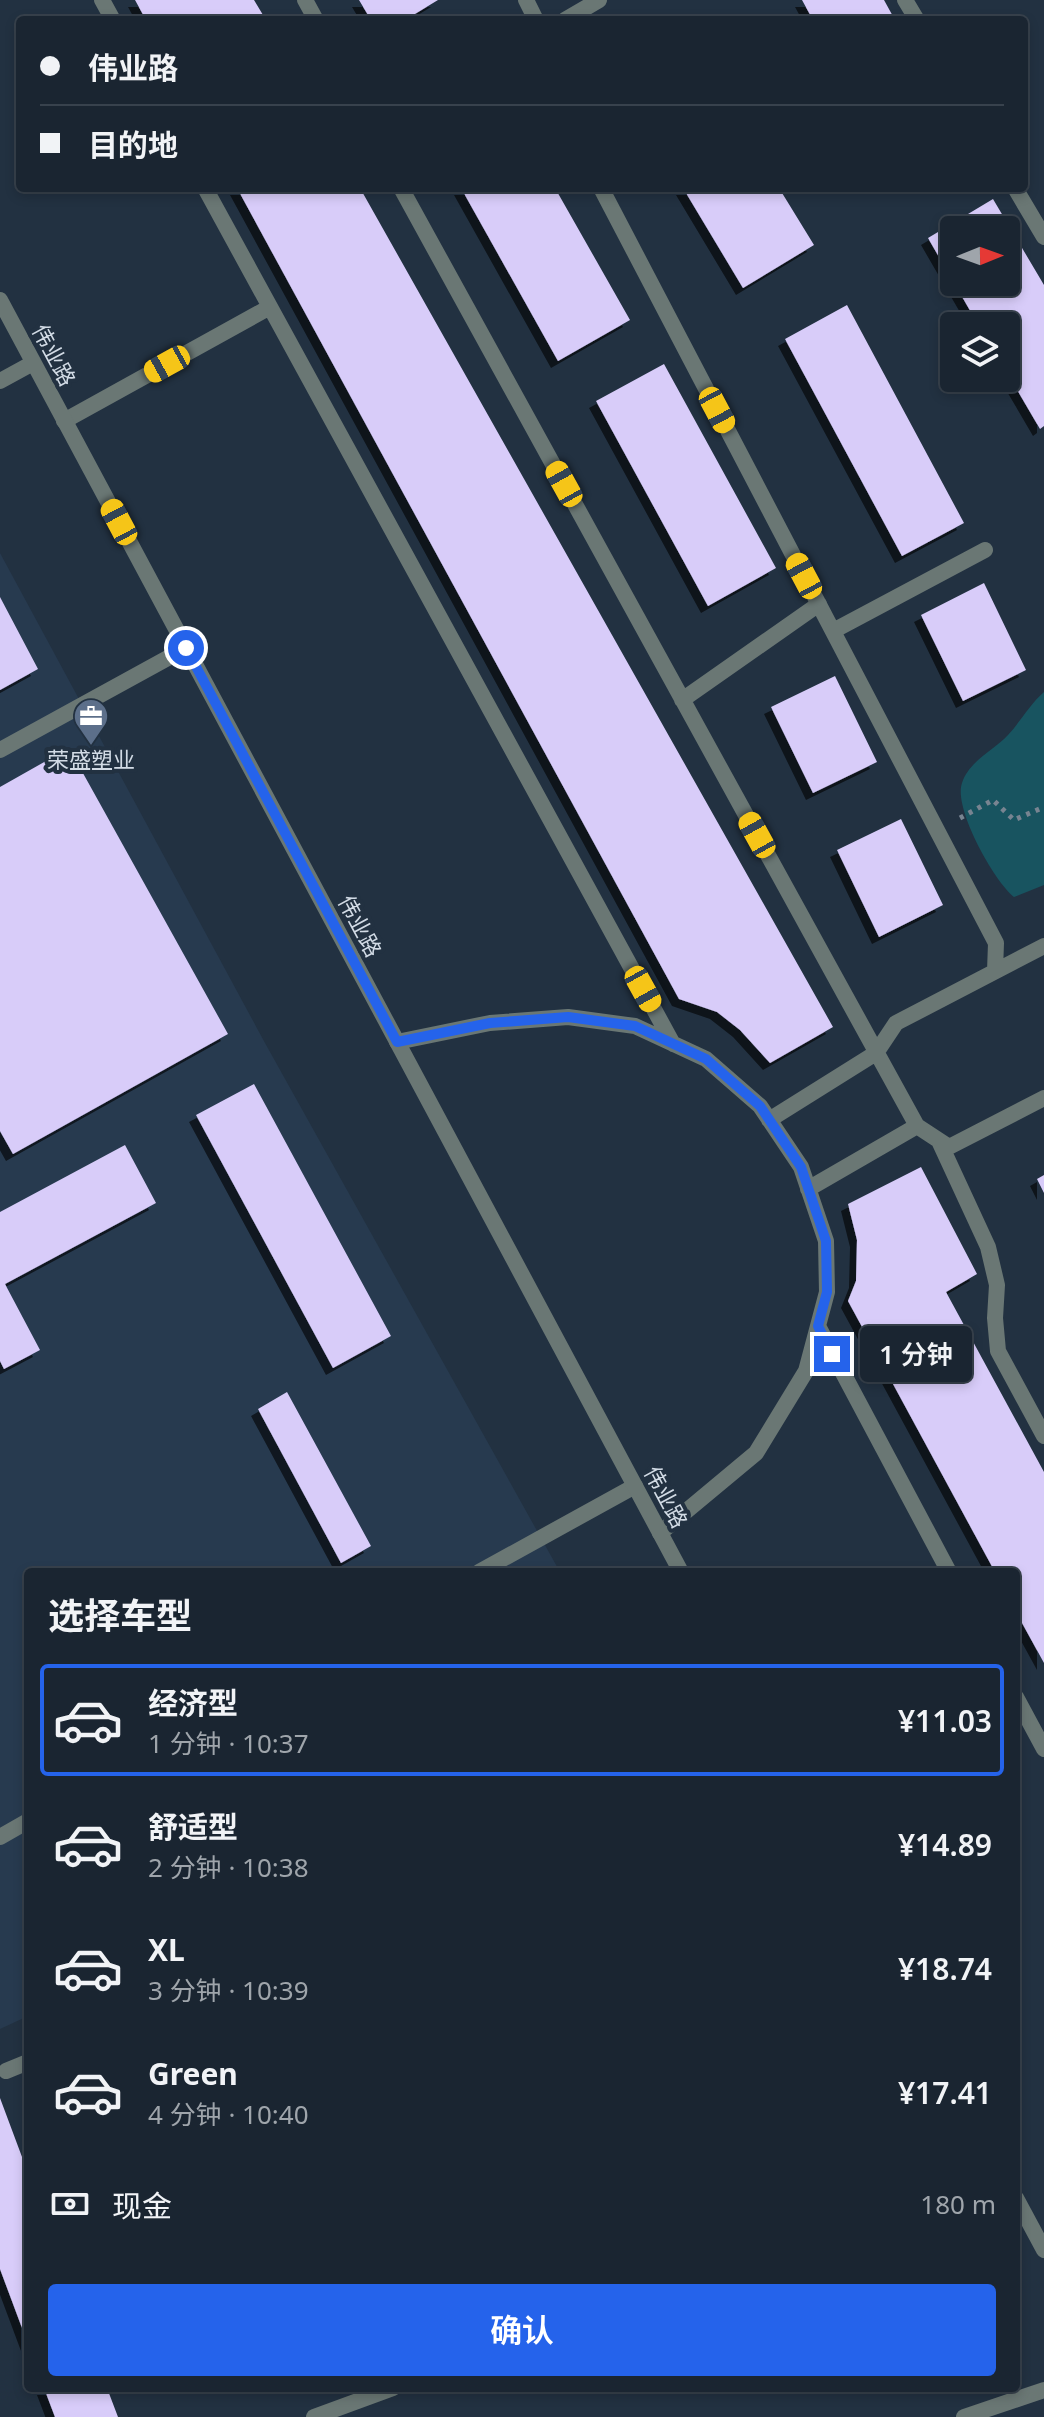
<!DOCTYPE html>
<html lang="zh">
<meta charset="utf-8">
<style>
body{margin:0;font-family:"Noto Sans","Noto Sans SC",sans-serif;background:#27313d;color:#f1f3f6;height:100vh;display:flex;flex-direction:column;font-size:30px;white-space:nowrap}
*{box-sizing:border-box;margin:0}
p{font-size:26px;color:#9fa5ab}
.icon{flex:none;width:44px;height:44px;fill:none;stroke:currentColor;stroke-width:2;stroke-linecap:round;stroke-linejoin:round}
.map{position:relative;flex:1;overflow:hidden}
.side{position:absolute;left:24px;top:1568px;width:996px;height:824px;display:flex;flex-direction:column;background:#1a2531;border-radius:8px;box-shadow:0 4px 12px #0003,0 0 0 2px #38424d}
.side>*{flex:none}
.guide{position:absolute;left:16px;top:16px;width:1012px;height:176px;border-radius:8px;box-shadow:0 4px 12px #0003,0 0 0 2px #38424d;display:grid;align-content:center;height:176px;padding:0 24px;background:#1a2531}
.needle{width:52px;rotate:89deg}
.fabs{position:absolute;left:940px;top:216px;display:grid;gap:16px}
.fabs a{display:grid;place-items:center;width:80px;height:80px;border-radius:8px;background:#1a2531;box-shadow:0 4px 12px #0003,0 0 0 2px #38424d;font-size:40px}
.end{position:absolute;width:36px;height:36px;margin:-18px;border:10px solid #2563eb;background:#fff;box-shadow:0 0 0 4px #fff}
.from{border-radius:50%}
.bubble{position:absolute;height:56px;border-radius:8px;background:#1a2531;box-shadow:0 4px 12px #0003,0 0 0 2px #38424d;font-size:26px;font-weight:600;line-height:56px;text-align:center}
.car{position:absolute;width:24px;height:48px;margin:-24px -12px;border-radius:10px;box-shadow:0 0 6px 2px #0007;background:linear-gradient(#f5c518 24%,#345 0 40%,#f5c518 0 76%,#345 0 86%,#f5c518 0)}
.guide b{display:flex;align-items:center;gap:28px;height:76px;font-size:30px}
.guide b+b{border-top:2px solid #38424d}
.guide i{width:20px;height:20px;background:#f1f3f6}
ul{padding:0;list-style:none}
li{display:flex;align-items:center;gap:24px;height:112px;margin:0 16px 12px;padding:0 8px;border:4px solid transparent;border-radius:8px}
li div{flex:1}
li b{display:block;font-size:30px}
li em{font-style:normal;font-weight:600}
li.selected{border-color:#2563eb}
li>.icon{width:72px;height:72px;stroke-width:1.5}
h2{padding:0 24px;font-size:36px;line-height:96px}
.pay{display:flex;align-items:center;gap:20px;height:88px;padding:0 24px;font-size:30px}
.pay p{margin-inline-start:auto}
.action{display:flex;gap:16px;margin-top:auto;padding:16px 24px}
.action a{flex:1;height:92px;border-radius:8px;background:#2563eb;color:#fff;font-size:32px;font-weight:600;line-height:92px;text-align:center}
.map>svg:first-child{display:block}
.built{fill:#273a4f}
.water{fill:#185460}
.building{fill:#d8ccf9;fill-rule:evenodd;filter:url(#shadow)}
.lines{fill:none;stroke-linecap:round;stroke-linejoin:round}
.path{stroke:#788491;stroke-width:5;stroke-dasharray:4 6;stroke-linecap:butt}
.service{stroke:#6a7774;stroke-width:16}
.tertiary{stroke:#6a7774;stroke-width:16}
.route{stroke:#2563eb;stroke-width:10}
.labels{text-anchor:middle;stroke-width:8;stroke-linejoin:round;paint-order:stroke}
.street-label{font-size:22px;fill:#d2dbe5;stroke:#223141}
.poi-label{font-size:22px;fill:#d2dbe5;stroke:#223141}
</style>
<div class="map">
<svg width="1044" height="2417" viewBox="0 0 1044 2417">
<defs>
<filter id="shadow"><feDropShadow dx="-7" dy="7" stdDeviation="0" flood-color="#0009"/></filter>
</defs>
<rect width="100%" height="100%" fill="#223141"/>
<path class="built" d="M0 553 265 1043 560 1572H28V2016L0 2029Z"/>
<path class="water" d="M1044 692V885L1014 897C994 881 953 808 962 783 969 761 994 750 1008 735 1021 721 1030 704 1044 692Z"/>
<path class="building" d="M135 0H254L266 20H146Z
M359 0H438L405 20H371Z
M802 0H884L895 20H813Z
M237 188H360L833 1027 770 1063 740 1030 717 1012 679 999Z
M461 188H555L630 320 558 361Z
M683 188H779L814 245 743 288Z
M993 199 1044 285V426L1040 429 1006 371V326H979L928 238ZM954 230H1006V282H954Z
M847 305 964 523 902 556 785 339Z
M664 364 776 568 708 606 596 401Z
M984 583 1026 670 963 701 921 615Z
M0 597 38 669 0 690Z
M835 676 877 762 813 793 771 707Z
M69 748 228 1034 13 1154 0 1131V787Z
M901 819 943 905 879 937 837 850Z
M254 1084 391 1336 333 1368 196 1115Z
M125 1145 156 1203 5 1284 40 1350 4 1369 0 1361V1212Z
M921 1167 977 1274 946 1292 1044 1472V1663L1016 1612V1572H995L848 1301 856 1281 857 1240 848 1204Z
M1044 1175V1193L1037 1179Z
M287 1392 371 1546 341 1563 258 1409Z
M0 2098 28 2173V2344L0 2269Z
M44 2388H107L118 2417H55Z"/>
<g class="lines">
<path class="path" d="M960 818 993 800 1014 820 1044 807"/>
<path class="service" d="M102 0 113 20
M305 0 316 20
M526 0 536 20
M905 0 917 20
M565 20 599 0
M205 188 673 1044
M401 188 917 1126 949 1147 1044 1098
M601 188 996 943 995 971
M1015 188 1044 237
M64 421 270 307
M833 631 985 550
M682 700 819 604
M0 750 186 648
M397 1042 490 1023 568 1017 635 1026 706 1059 760 1106 801 1167 826 1241 827 1292 806 1371 756 1453 660 1533
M769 1120 876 1053 896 1023 1044 946
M939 1141 988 1247 997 1285 995 1318 998 1351 1044 1436
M808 1189 917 1126
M818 1326 949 1572
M479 1572 635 1486
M1016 1697 1044 1749
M0 1837 28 1821
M6 2071 28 2062
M314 2417 393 2388
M964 2417 1044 2390"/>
<path class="tertiary" d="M0 300 681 1572
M0 381 33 363
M1016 2198 1044 2250"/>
</g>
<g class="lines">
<path class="route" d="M186 648 397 1042 490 1023 568 1017 635 1026 706 1059 760 1106 801 1167 826 1241 827 1292 818 1326 832 1354"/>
</g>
<defs>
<g id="office-pin" transform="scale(1.8)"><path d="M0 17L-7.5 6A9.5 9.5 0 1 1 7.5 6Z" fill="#5c6f8a" stroke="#223141"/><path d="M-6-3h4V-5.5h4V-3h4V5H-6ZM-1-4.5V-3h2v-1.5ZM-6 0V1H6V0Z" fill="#fff"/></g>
</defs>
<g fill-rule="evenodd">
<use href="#office-pin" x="91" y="716"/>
</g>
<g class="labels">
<g class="street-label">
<text transform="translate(54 355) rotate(62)" y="8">伟业路</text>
<text transform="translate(360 926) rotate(62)" y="8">伟业路</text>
<text transform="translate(666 1497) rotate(62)" y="8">伟业路</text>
</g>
<g class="poi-label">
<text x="91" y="768">荣盛塑业</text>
</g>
</g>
</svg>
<div class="fabs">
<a><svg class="needle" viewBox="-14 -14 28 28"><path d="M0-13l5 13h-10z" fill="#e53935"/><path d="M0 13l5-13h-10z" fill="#9fa5ab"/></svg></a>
<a><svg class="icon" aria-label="layers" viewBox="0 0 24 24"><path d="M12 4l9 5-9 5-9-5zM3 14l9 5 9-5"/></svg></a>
</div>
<i class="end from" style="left:186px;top:648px"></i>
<i class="end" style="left:832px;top:1354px"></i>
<div class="bubble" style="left:860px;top:1326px;width:112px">1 分钟</div>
<i class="car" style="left:167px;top:364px;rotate:241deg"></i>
<i class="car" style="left:717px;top:410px;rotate:152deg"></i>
<i class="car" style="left:564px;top:484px;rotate:331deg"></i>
<i class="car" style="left:119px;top:522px;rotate:332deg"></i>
<i class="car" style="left:804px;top:576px;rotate:332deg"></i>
<i class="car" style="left:757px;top:835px;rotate:331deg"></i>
<i class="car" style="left:643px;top:989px;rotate:151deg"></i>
<div class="guide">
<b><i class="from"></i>伟业路</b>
<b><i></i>目的地</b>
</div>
<section class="side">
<h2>选择车型</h2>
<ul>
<li class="selected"><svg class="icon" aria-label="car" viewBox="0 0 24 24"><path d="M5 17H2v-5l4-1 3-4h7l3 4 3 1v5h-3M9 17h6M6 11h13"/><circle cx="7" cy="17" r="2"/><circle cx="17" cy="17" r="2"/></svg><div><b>经济型</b><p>1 分钟 · 10:37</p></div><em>¥11.03</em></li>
<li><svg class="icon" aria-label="car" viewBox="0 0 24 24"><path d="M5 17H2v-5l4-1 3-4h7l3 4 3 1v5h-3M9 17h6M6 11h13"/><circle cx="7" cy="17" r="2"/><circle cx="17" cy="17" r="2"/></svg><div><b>舒适型</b><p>2 分钟 · 10:38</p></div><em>¥14.89</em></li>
<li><svg class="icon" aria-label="car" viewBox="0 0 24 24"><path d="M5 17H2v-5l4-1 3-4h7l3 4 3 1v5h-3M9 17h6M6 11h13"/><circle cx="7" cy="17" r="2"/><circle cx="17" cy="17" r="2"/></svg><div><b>XL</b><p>3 分钟 · 10:39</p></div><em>¥18.74</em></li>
<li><svg class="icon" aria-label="car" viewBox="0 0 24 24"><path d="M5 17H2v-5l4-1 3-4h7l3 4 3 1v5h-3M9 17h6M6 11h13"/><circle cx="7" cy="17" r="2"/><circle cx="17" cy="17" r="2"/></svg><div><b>Green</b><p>4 分钟 · 10:40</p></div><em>¥17.41</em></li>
</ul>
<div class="pay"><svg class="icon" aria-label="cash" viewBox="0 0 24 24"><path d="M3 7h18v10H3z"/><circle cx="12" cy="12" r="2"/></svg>现金<p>180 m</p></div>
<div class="action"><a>确认</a></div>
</section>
</div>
